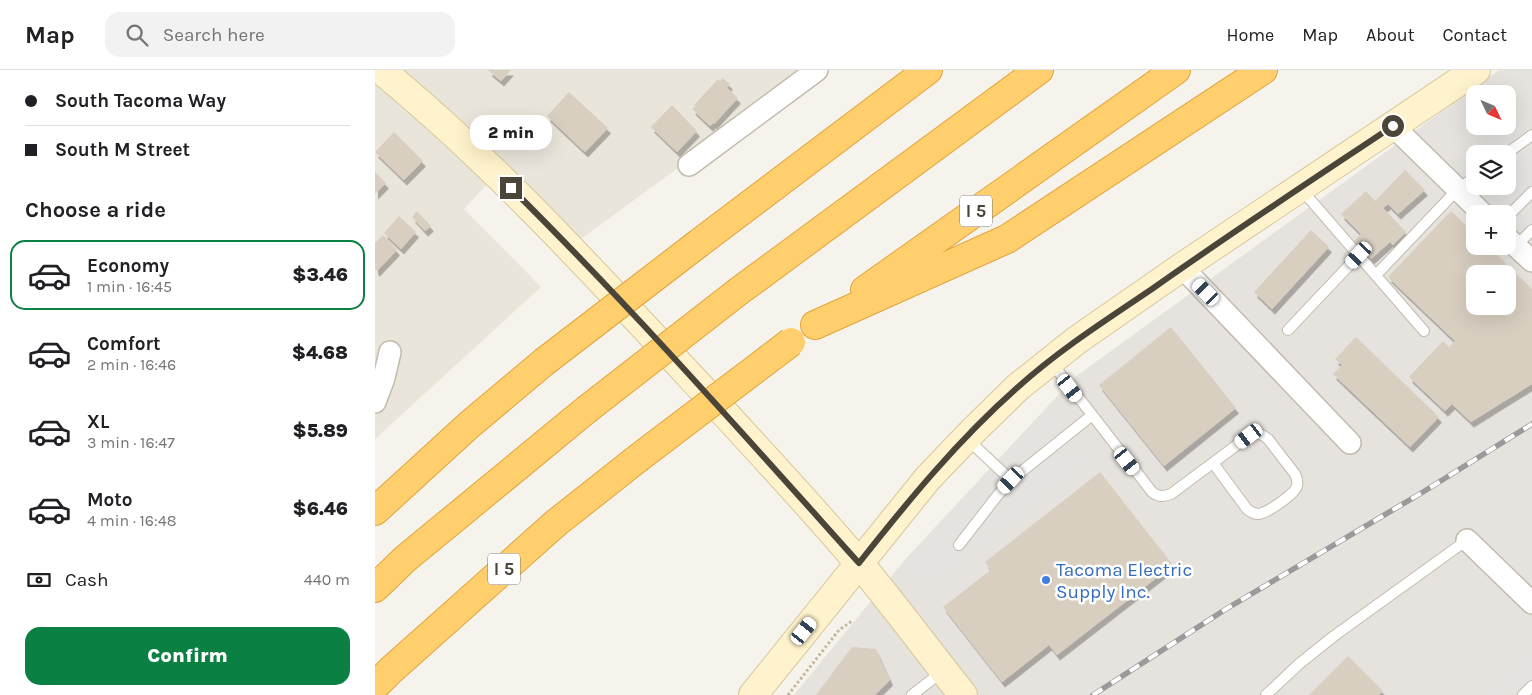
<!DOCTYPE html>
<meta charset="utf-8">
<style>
body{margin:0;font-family:Karla,sans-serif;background:#f2f2f2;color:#202124;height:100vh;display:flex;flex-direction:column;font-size:19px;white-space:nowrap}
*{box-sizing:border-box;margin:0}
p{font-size:16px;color:#757577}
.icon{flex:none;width:28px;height:28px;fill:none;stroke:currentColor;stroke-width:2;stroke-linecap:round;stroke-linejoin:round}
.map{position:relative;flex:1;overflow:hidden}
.details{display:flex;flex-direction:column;background:#fff;width:375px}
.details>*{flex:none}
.banner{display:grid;align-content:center;height:110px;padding:0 25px;background:#fff}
.needle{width:32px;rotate:134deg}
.tools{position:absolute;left:1091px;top:15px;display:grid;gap:10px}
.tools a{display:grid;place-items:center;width:50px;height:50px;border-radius:10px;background:#fff;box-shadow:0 5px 20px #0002;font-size:25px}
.end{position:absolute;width:22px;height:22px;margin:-11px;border:6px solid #4b4439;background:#fff;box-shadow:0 0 0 2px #fff}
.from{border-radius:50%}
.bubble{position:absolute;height:35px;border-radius:15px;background:#fff;box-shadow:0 5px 20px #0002;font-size:16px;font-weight:800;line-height:35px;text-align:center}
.car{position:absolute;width:15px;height:30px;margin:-15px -8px;border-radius:6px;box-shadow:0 0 4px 1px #0007;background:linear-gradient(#fff 24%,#345 0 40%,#fff 0 76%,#345 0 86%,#fff 0)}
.banner b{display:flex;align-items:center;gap:18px;height:48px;font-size:19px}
.banner b+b{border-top:1px solid #e0e0e0}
.banner i{width:12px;height:12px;background:#202124}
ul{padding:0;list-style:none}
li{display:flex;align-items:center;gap:15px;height:70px;margin:0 10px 8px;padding:0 15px;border:2px solid transparent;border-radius:15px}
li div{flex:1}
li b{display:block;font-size:19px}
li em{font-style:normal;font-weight:800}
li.selected{border-color:#0b8043}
li>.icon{width:45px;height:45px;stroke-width:1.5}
h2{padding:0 25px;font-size:22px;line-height:60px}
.pay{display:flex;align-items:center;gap:12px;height:55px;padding:0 25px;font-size:19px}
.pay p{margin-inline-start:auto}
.action{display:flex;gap:10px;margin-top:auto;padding:10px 25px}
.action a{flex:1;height:58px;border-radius:15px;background:#0b8043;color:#fff;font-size:20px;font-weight:800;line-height:58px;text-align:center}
header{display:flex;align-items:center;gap:30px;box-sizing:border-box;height:70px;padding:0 25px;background:#fff;border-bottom:1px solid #e0e0e0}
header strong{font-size:24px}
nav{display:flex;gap:28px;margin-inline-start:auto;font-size:18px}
.search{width:350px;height:45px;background:#f2f2f2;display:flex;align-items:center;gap:12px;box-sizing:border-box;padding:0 18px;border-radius:15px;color:#757577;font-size:19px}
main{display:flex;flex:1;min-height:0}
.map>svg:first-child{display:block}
.residential{fill:#eae5da}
.industrial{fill:#e6e2dd;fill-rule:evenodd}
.parking{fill:#e5e3e0;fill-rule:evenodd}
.building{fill:#d8cfc1;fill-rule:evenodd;filter:url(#shadow)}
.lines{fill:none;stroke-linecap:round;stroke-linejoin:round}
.lane-casing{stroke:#c2bbae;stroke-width:12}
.street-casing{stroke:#c2bbae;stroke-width:24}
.secondary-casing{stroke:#d6c79b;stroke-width:30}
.highway-casing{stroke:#e0a43c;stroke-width:30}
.path{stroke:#c4b79f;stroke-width:3;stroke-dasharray:2.5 2.5;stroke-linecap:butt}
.lane{stroke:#fff;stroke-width:10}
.street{stroke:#fff;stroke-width:21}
.secondary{stroke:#fff3cd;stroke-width:28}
.highway{stroke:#ffcf6e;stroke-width:28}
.rail-casing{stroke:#9a9a9a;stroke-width:5.5}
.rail{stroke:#fff;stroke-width:4;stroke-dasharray:11;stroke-linecap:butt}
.highway-bridge-casing{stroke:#e0a43c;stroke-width:30;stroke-linecap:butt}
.highway-bridge{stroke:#ffcf6e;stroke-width:28}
.route{stroke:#4b4439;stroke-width:6}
.shop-dot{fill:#3f7fe0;stroke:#fff;stroke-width:2}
.labels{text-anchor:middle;stroke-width:5;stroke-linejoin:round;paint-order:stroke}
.shield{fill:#fff;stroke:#817c74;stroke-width:1}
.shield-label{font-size:18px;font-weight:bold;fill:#4b4439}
.shop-label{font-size:19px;fill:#366cbe;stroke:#fff;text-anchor:start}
</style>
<header>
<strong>Map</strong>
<div class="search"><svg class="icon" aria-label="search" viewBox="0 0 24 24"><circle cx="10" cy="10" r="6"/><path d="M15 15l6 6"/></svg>Search here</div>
<nav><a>Home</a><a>Map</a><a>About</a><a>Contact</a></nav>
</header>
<main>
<section class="details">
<div class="banner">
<b><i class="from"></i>South Tacoma Way</b>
<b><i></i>South M Street</b>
</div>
<h2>Choose a ride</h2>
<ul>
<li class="selected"><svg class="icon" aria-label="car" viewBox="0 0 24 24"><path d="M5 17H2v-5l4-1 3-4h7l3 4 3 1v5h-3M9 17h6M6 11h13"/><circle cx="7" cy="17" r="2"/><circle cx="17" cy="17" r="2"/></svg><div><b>Economy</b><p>1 min · 16:45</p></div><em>$3.46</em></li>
<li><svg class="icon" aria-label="car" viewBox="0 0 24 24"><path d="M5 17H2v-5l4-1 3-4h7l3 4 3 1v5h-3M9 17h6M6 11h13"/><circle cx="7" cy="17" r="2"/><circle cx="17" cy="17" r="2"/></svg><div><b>Comfort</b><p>2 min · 16:46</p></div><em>$4.68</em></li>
<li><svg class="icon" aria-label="car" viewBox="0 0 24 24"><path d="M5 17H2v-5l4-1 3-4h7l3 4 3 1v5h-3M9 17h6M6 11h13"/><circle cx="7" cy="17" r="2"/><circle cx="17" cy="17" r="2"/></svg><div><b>XL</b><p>3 min · 16:47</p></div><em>$5.89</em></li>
<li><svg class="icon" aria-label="car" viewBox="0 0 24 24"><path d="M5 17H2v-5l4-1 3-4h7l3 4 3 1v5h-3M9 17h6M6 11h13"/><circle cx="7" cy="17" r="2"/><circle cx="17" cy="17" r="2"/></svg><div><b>Moto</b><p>4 min · 16:48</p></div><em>$6.46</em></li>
</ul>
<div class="pay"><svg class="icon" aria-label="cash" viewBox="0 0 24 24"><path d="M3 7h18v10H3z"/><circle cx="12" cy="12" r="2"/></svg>Cash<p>440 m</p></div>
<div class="action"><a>Confirm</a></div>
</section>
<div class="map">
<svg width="1157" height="625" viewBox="0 0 1157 625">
<defs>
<filter id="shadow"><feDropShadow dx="3" dy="5.5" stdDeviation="0" flood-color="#0004"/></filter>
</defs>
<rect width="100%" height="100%" fill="#f6f3ec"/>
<path class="residential" d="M0 0H437L195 177 122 104 89 139 166 217 0 369Z"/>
<path class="industrial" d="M1124 0H1157V625H419L528 492 700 307ZM1100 24H1132V56H1100ZM1100 84H1132V116H1100ZM1100 144H1132V176H1100ZM1100 204H1132V236H1100Z"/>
<path class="parking" d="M1143 50 1157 63V160L1141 176 1133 168 1132 144H1108L1066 103ZM1100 84H1132V116H1100Z
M677 332 716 395 552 523 528 492Z
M1157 572V625H1110L1107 622Z"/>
<path class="building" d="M113 0H136L126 11Z
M348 8 355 14 352 18 363 28 339 54 338 53 335 56 317 39 321 36 319 35 343 9 345 11Z
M194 22 233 58 210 82 172 46Z
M297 35 322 61 302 82 276 57Z
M19 62 48 91 29 110 0 82Z
M1030 100 1050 120 1023 144 1013 134 1008 138 1031 162 1018 175 1015 172 996 189 979 171 986 164 966 144 991 121 1000 131Z
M0 102 11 113 0 124Z
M42 141 56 156 50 161 37 147Z
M1076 141 1100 164V176H1113L1157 219V314L1096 352 1077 334 1070 341 1034 307 1068 271 1074 277 1080 271 1013 207ZM1100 204H1132V236H1100Z
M24 146 41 162 26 179 9 163Z
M936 160 954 177 897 239 879 222Z
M8 165 22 180 2 201 0 199V173Z
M796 257 861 338 789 396 724 315Z
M981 267 1064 347 1035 377 958 304 967 295 960 289Z
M725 402 798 495 682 585 674 575 627 612 568 537 616 500 610 492Z
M477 577 501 579 515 610 500 625H441Z
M973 586 1008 621 1004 625H934Z"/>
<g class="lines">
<g class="lane-casing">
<path id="lane" d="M1131 84 1157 65
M926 119 1049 261
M1132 147 1157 122
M1141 176 1157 160
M1001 205 1083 119 1100 107
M913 260 984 185
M676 292 777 422C783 427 788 427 796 424L874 366C882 363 886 363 893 369L920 404C922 408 923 412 922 416 920 424 891 444 883 444 878 444 876 442 872 439L838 393
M591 368 636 410
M584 475 622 426 636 410 716 346
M537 625 568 601
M891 625 924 594 959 566 1092 470
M1148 625 1157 616"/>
</g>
<g class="street-casing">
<path id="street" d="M1018 56 1108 144
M314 95 442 0
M1132 168 1157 191
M807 197 975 373
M0 332 9 308 15 282
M1092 470 1157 533"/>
</g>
<g class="secondary-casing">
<path id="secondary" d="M6 0C108 84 198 180 288 277 354 348 421 419 484 493 520 536 553 581 588 625
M378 625 553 408 600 359 643 317 702 270 807 197 1101 0"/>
</g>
<g class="highway-casing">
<path id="highway" d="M324 173 553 0
M490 220 801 0
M364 221 664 0
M440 255 632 169 888 0
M0 441 94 355 169 292
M0 518 30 489 211 340
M0 616 16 600 181 453 262 389"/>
</g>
<path class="path" d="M413 625 464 560 477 551"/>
<use href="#lane" class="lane"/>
<use href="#street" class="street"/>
<use href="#secondary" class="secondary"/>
<use href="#highway" class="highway"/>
<g class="rail-casing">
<path id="rail" d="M718 625 851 539 1048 422 1157 354"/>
</g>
<use href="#rail" class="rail"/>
<g class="highway-bridge-casing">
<path id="highway-bridge" d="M169 292 324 173
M211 340 364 221
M262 389 416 272"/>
</g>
<use href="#highway-bridge" class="highway-bridge"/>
</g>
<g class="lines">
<path class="route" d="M136 118C257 238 370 366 484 493 533 431 583 370 643 317 684 280 731 250 777 219 856 163 937 110 1018 56"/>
</g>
<circle class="shop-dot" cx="671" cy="510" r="5"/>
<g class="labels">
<g class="shield">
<rect x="585" y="125.5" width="32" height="31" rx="4"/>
<rect x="113" y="483.5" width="32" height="31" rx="4"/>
</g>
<g class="shield-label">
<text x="601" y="147">I 5</text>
<text x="129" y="505">I 5</text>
</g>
<g class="shop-label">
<text x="681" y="506">Tacoma Electric<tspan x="681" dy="22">Supply Inc.</tspan></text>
</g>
</g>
</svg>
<div class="tools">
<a><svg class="needle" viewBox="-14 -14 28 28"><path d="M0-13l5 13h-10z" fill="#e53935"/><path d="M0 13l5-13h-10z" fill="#757577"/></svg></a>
<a><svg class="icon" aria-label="layers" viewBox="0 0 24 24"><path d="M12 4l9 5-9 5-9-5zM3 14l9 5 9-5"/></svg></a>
<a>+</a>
<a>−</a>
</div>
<i class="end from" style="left:1018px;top:56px"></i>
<i class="end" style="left:136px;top:118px"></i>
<div class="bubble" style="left:95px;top:45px;width:82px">2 min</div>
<i class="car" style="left:984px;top:185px;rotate:223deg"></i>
<i class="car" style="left:831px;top:222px;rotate:316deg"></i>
<i class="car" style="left:695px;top:318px;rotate:143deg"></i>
<i class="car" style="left:874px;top:366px;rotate:233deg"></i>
<i class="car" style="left:752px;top:391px;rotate:142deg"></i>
<i class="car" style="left:636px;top:410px;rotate:223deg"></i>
<i class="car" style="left:429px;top:561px;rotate:39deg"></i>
</div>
</main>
